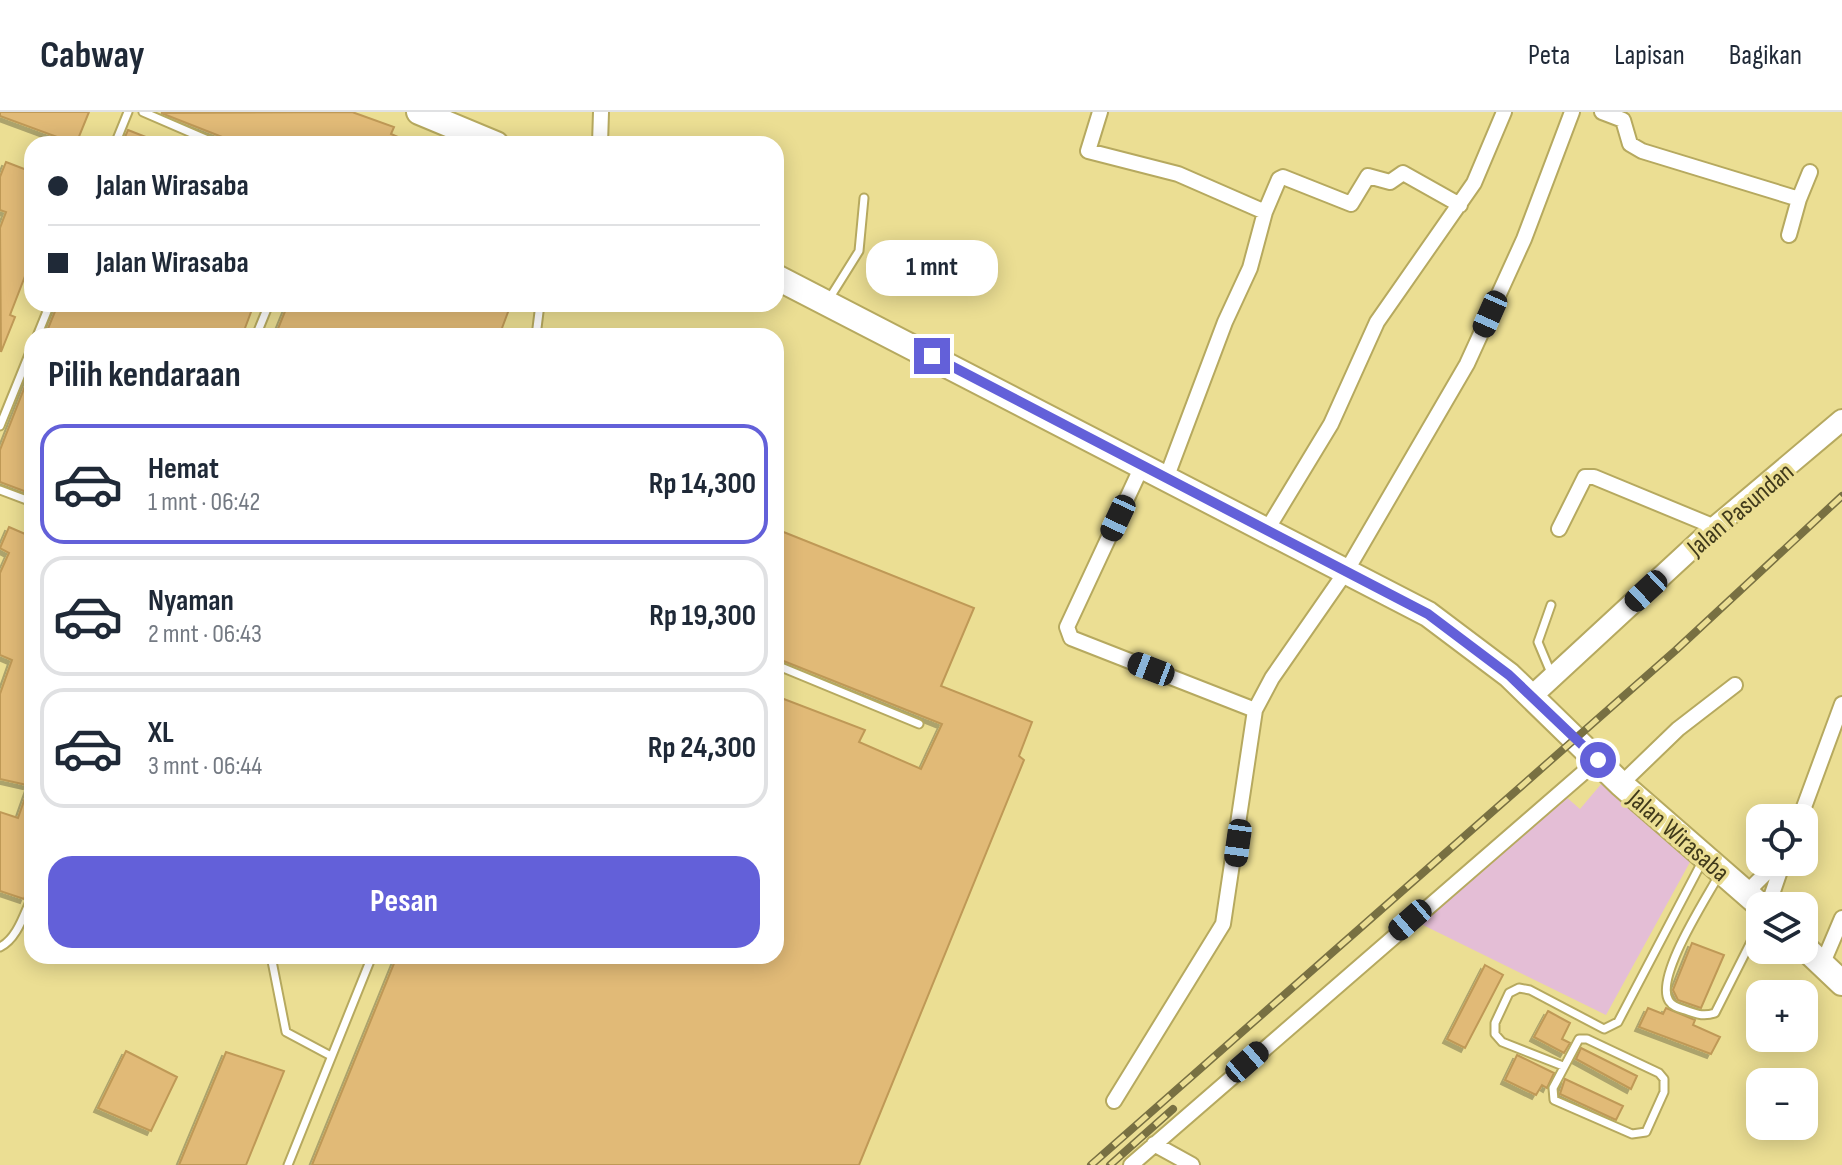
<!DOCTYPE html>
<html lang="id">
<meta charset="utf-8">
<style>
body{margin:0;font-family:"Sofia Sans Condensed",sans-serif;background:#f6f6f7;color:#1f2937;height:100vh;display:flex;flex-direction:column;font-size:30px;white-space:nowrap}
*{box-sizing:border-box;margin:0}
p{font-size:26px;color:#747a83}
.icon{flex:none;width:44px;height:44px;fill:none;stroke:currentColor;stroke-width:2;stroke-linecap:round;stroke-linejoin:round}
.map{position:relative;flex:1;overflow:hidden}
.drawer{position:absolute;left:24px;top:216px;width:760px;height:636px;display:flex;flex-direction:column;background:#fff;border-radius:24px;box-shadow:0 4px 20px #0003}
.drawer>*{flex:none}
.guide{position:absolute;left:24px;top:24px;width:760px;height:176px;border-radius:24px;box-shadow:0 4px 20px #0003;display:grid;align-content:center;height:176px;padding:0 24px;background:#fff}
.tools{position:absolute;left:1746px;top:692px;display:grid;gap:16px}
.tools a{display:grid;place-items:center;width:72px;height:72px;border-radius:16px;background:#fff;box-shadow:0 4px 20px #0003;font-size:40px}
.end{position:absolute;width:36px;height:36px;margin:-18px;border:10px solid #6360d9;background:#fff;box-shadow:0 0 0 4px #fff}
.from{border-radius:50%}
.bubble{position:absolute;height:56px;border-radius:24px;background:#fff;box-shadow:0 4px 20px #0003;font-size:26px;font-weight:700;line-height:56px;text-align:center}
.car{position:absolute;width:24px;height:48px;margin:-24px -12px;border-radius:10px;box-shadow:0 0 6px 2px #0007;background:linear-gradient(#222 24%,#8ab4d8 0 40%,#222 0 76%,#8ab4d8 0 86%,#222 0)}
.guide b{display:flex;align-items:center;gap:28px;height:76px;font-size:30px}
.guide b+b{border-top:2px solid #e0e1e3}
.guide i{width:20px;height:20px;background:#1f2937}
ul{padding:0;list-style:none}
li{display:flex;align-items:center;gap:24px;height:120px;margin:0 16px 12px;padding:0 8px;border:4px solid #e0e1e3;border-radius:24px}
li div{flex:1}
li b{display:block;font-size:30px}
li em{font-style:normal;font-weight:700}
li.current{border-color:#6360d9}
li>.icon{width:72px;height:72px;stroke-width:1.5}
h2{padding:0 24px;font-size:36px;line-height:96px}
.action{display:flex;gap:16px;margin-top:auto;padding:16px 24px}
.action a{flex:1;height:92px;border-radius:24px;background:#6360d9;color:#fff;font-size:32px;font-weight:700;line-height:92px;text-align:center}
header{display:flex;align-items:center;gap:48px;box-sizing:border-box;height:112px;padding:0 40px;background:#fff;border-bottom:2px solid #e0e1e3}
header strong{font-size:38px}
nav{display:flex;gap:44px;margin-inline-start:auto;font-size:28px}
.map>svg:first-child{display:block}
.green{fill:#e4bed6}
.building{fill:#e1ba77;stroke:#bf9957;stroke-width:2;filter:url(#shadow)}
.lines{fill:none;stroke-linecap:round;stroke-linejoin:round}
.lane-casing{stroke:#b6a95f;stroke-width:11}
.street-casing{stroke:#b6a95f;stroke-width:18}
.secondary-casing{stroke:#b6a95f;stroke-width:24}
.primary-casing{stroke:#b6a95f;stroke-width:28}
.lane{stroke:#fff;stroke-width:7}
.street{stroke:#fff;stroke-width:14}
.secondary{stroke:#fff;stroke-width:20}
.primary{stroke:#fff;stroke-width:24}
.rail-casing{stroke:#787042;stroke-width:8}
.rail{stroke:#ebde93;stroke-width:5;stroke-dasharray:15;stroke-linecap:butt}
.route{stroke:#6360d9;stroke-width:10}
.labels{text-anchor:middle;stroke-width:7;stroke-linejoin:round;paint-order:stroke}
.street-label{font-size:26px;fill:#403a1b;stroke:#ebde93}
</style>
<header>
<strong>Cabway</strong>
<nav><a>Peta</a><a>Lapisan</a><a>Bagikan</a></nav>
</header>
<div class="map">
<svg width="1842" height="1053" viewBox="0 0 1842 1053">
<defs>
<filter id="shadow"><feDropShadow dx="-4" dy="4" stdDeviation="0" flood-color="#0004"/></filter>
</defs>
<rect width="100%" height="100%" fill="#ebde93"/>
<path class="green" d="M1602 671 1690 750 1606 903 1421 812 1565 684 1580 697Z"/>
<path class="building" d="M0 0H89L76 32 0 4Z
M352 0 394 15 391 22 414 32H240L161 1Z
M128 18 161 31V32H122Z
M6 50 32 60V146L10 203 15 205 1 240 0 116 6 100 0 98V65Z
M58 192H254L242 224H45Z
M288 192H511L499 224H275Z
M31 259H32V382L0 370V338Z
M9 415 32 425V661L27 673 0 667V582L12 548 0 543V461L9 441 0 436Z
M776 417 974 496 941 574 1032 610 1019 644 1024 648 859 1053H312L397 844H776V584L865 618 859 630 921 657 942 612 776 546Z
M30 672 32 768 24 787 0 779V700L18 706Z
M1692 831 1724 843 1701 896 1678 888 1673 878Z
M1485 853 1503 863 1465 936 1447 927Z
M1648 896 1663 902 1666 896 1695 908 1693 913 1720 925 1711 942 1639 915Z
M1548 899 1570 911 1562 927 1570 931 1564 941 1534 925Z
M1581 936 1637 964 1631 977 1576 947Z
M126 939 177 965 151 1019 98 996Z
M226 940 284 959 246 1053H179Z
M1517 943 1554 961 1547 976 1542 973 1536 983 1505 968Z
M1565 967 1623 994 1616 1008 1560 982Z"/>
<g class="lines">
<g class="lane-casing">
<path id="lane" d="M143 0 217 32
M115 32 128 0
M829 187 859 139 864 86
M37 224 50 192
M256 224 269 192
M536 224 540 192
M0 314 32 235
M0 378 32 390
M1551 493 1538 530 1551 561
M776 553 919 612
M1719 763C1706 787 1654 866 1669 889 1673 895 1679 896 1685 898 1697 902 1703 905 1715 901L1760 812
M0 835C17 827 24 802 32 785
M271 844 286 920 331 944
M1579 927H1587L1659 961 1664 967V980L1646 1020 1632 1022 1554 988 1553 976Z
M1563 954 1502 930 1495 922V911L1509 881 1519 876 1530 878 1604 917 1618 910 1703 748
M288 1053 372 844"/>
</g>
<g class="street-casing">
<path id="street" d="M1100 0 1088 39 1178 62 1265 100
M1602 0 1623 8 1630 32 1642 39 1799 87 1789 123
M600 32 601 0
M1799 87 1810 60
M1143 352 1067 515 1071 526 1255 598
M1167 364 1225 210 1250 156 1265 100 1279 67 1283 65 1351 92 1368 64 1390 70 1403 61 1460 93
M1268 416 1331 312 1377 210 1474 71 1504 0
M1559 417 1585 365H1594L1715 415
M1621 672 1678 617 1735 573
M1800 706 1842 592
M1745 782 1777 750
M1768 794 1783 750
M1822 853 1842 806
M1114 989 1223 812 1255 598 1272 566 1347 458 1467 252 1524 127 1572 0
M1154 1032 1192 1053
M1131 1053 1598 648"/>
</g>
<g class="secondary-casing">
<path id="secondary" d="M1532 584 1715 415 1842 308"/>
</g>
<g class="primary-casing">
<path id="primary" d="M419 0 496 32
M776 165 1428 502 1509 563 1621 672 1761 794
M1804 835 1842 871"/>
</g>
<use href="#lane" class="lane"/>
<use href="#street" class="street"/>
<use href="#secondary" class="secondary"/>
<use href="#primary" class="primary"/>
<g class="rail-casing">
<path id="rail" d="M1091 1053 1676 538 1842 384
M1110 1053 1173 997"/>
</g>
<use href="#rail" class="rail"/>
</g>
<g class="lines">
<path class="route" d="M932 244 1428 502 1509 563 1598 648"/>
</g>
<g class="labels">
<g class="street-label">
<text transform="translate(1740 397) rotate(-40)" y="9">Jalan Pasundan</text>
<text transform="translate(1679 723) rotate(41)" y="9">Jalan Wirasaba</text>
</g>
</g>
</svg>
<div class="tools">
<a><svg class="icon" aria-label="locate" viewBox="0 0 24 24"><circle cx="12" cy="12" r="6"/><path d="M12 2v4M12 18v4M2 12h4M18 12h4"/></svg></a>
<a><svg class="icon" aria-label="layers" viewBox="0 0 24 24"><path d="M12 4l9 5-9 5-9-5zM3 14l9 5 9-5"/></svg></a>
<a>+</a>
<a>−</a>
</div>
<i class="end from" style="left:1598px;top:648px"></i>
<i class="end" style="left:932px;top:244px"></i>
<div class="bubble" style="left:866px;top:128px;width:132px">1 mnt</div>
<i class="car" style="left:1490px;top:202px;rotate:204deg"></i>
<i class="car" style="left:1118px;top:406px;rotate:205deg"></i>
<i class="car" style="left:1646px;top:479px;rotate:227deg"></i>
<i class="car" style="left:1151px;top:557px;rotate:291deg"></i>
<i class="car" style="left:1238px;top:731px;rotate:188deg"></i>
<i class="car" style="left:1410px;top:808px;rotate:229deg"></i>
<i class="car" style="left:1247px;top:950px;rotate:49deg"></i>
<div class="guide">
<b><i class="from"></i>Jalan Wirasaba</b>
<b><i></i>Jalan Wirasaba</b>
</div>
<section class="drawer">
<h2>Pilih kendaraan</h2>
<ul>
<li class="current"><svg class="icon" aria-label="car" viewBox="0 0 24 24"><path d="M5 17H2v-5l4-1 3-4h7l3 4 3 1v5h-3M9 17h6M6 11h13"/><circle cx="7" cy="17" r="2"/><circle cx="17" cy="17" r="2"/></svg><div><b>Hemat</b><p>1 mnt · 06:42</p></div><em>Rp 14,300</em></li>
<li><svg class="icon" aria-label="car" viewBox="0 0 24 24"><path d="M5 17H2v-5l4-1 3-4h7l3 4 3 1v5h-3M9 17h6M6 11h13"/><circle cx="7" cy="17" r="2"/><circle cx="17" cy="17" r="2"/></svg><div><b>Nyaman</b><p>2 mnt · 06:43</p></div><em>Rp 19,300</em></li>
<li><svg class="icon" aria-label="car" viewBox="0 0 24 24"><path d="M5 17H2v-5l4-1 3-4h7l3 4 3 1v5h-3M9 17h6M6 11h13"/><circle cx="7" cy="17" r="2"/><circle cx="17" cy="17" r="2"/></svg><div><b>XL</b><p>3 mnt · 06:44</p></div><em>Rp 24,300</em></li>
</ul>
<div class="action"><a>Pesan</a></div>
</section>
</div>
